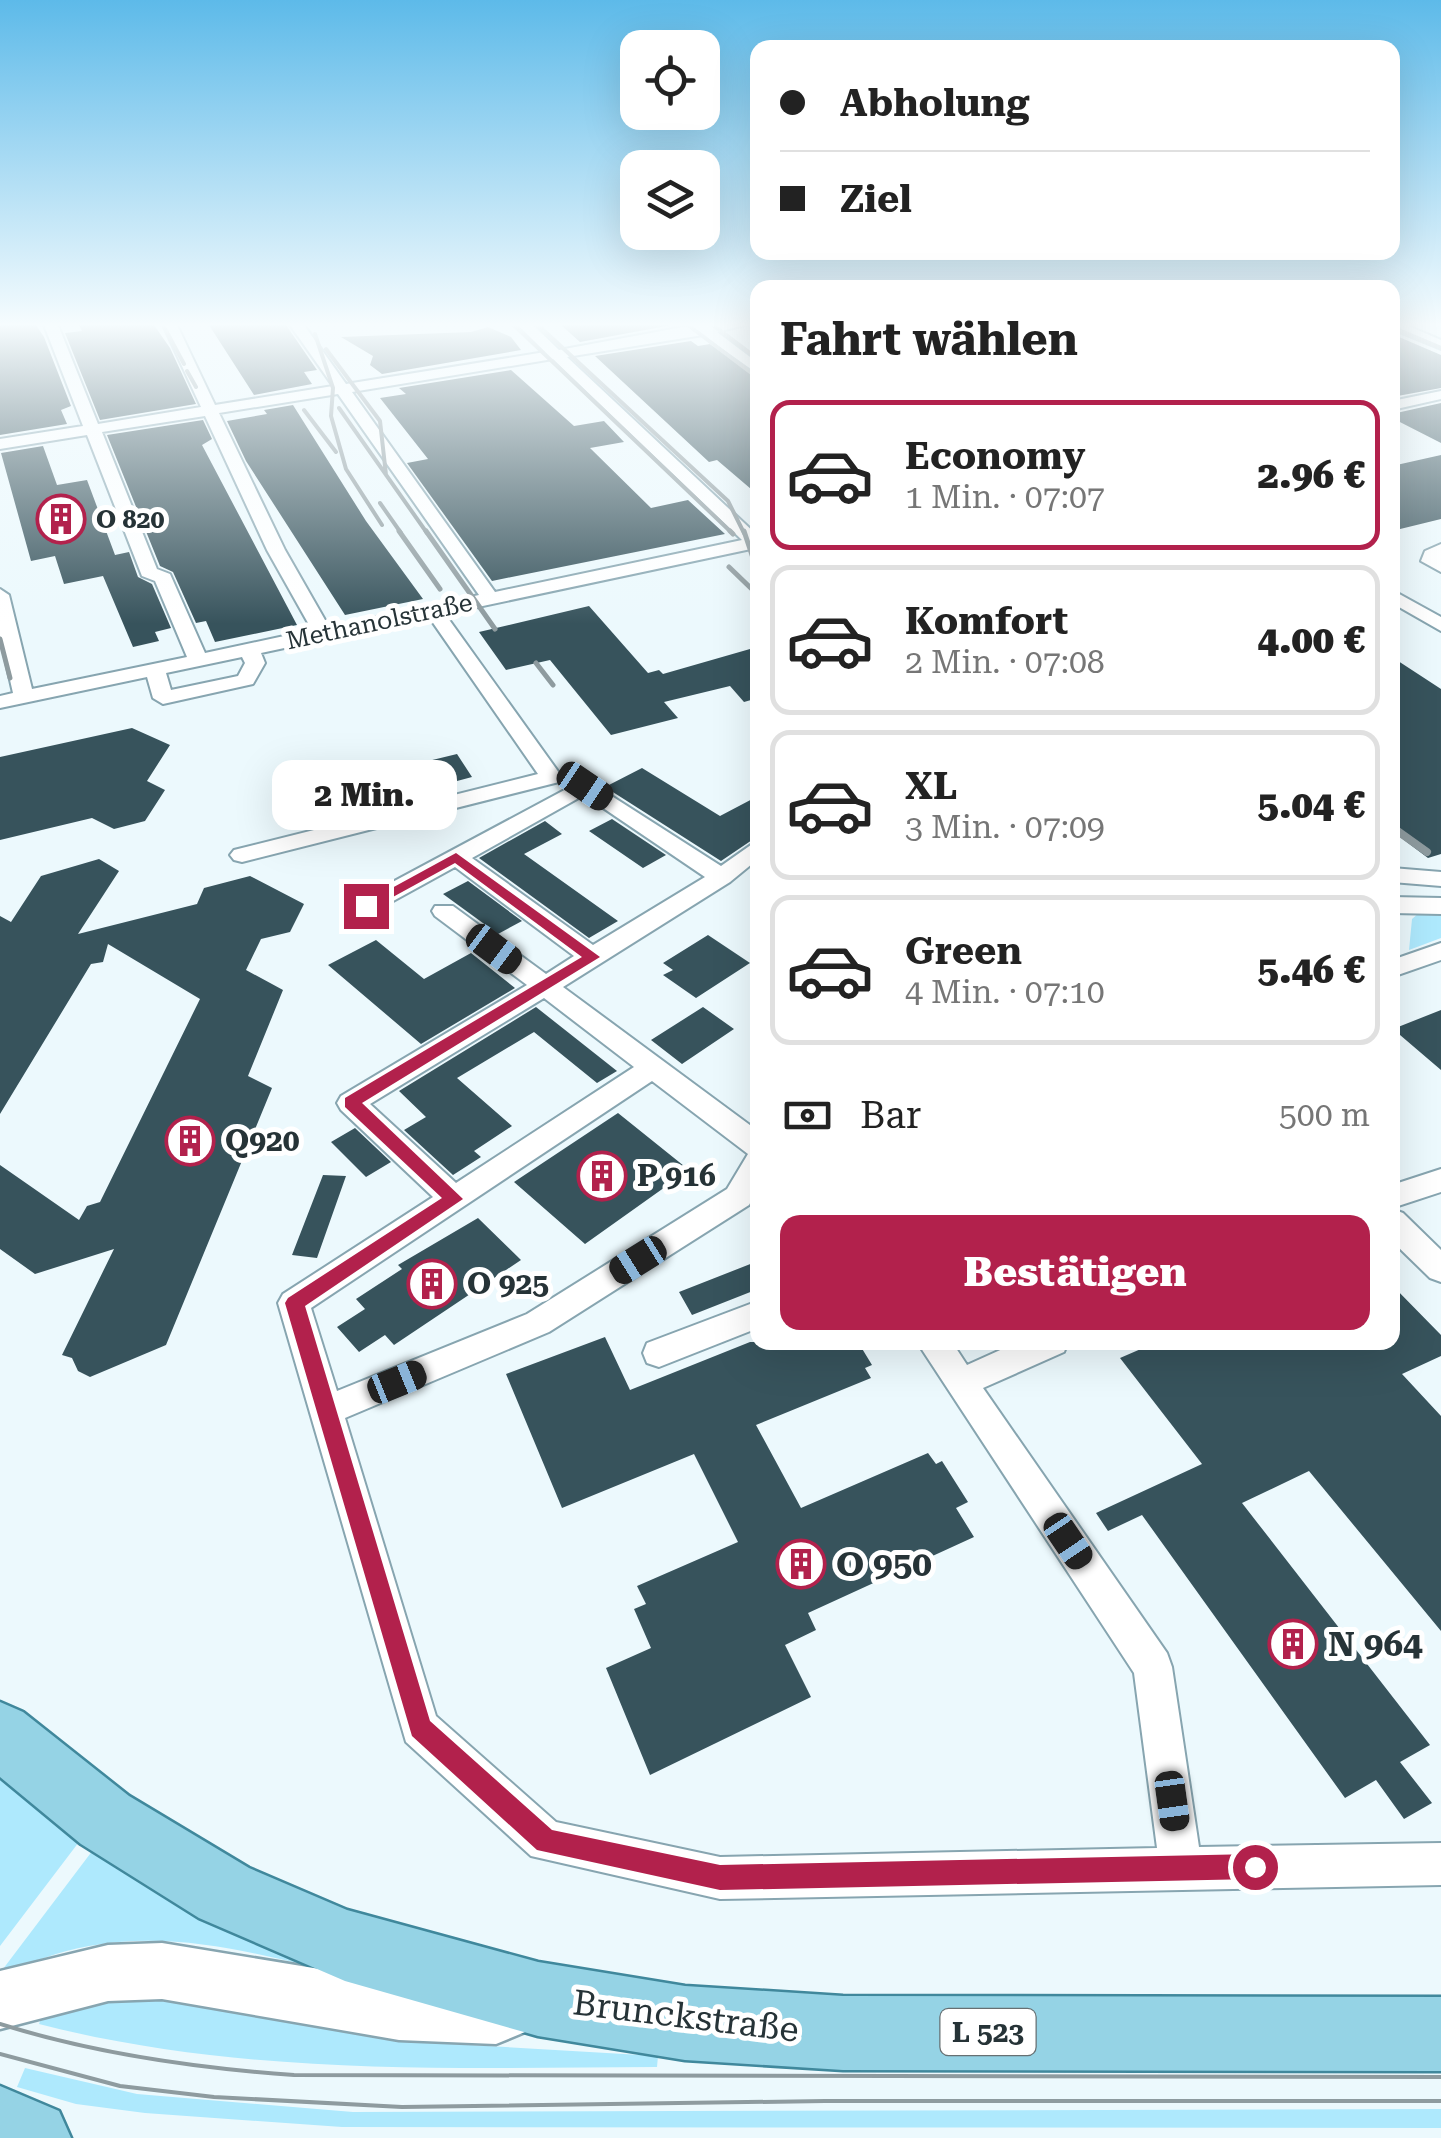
<!DOCTYPE html>
<html lang="de">
<meta charset="utf-8">
<style>
body{margin:0;font-family:"Roboto Serif",serif;background:#f6f6f6;color:#222;height:100vh;display:flex;flex-direction:column;font-size:38px;white-space:nowrap}
*{box-sizing:border-box;margin:0}
p{font-size:32px;color:#767676}
.icon{flex:none;width:55px;height:55px;fill:none;stroke:currentColor;stroke-width:2;stroke-linecap:round;stroke-linejoin:round}
.map{position:relative;flex:1;overflow:hidden}
.sheet{position:absolute;left:750px;top:280px;width:650px;height:1070px;display:flex;flex-direction:column;background:#fff;border-radius:20px;box-shadow:0 10px 40px #0002}
.sheet>*{flex:none}
.hud{position:absolute;left:750px;top:40px;width:650px;height:220px;border-radius:20px;box-shadow:0 10px 40px #0002;display:grid;align-content:center;height:220px;padding:0 30px;background:#fff}
.controls{position:absolute;left:620px;top:30px;display:grid;gap:20px}
.controls a{display:grid;place-items:center;width:100px;height:100px;border-radius:20px;background:#fff;box-shadow:0 10px 40px #0002;font-size:50px}
.end{position:absolute;width:45px;height:45px;margin:-22px;border:12px solid #b2214c;background:#fff;box-shadow:0 0 0 5px #fff}
.from{border-radius:50%}
.bubble{position:absolute;height:70px;border-radius:20px;background:#fff;box-shadow:0 10px 40px #0002;font-size:32px;font-weight:800;line-height:70px;text-align:center}
.car{position:absolute;width:30px;height:60px;margin:-30px -15px;border-radius:12px;box-shadow:0 0 8px 2px #0007;background:linear-gradient(#222 24%,#8ab4d8 0 40%,#222 0 76%,#8ab4d8 0 86%,#222 0)}
.hud b{display:flex;align-items:center;gap:35px;height:95px;font-size:38px}
.hud b+b{border-top:2px solid #e0e0e0}
.hud i{width:25px;height:25px;background:#222}
ul{padding:0;list-style:none}
li{display:flex;align-items:center;gap:30px;height:150px;margin:0 20px 15px;padding:0 10px;border:5px solid #e0e0e0;border-radius:20px}
li div{flex:1}
li b{display:block;font-size:38px}
li em{font-style:normal;font-weight:800}
li.current{border-color:#b2214c}
li>.icon{width:90px;height:90px;stroke-width:1.5}
h2{padding:0 30px;font-size:45px;line-height:120px}
.pay{display:flex;align-items:center;gap:25px;height:110px;padding:0 30px;font-size:38px}
.pay p{margin-inline-start:auto}
.cta{display:flex;gap:20px;margin-top:auto;padding:20px 30px}
.cta a{flex:1;height:115px;border-radius:20px;background:#b2214c;color:#fff;font-size:40px;font-weight:800;line-height:115px;text-align:center}
.map>svg:first-child{display:block}
.green{fill:#aee9fd}
.building{fill:#37535c}
.lines{fill:none;stroke-linecap:round;stroke-linejoin:round}
.minor-casing{stroke:#87a5b0;stroke-width:4}
.tertiary-casing{stroke:#87a5b0;stroke-width:5}
.primary-casing{stroke:#40889c;stroke-width:5}
.minor{fill:#fff;fill-rule:evenodd}
.tertiary{fill:#fff;fill-rule:evenodd}
.primary{fill:#95d3e5;fill-rule:evenodd}
.tram{stroke:#8e9b9f;stroke-width:4}
.rail-far2{stroke:#8e9b9f;stroke-width:4}
.rail-far1{stroke:#8e9b9f;stroke-width:5}
.rail{stroke:#8e9b9f;stroke-width:8}
.route{fill:#b2214c}
.labels{text-anchor:middle;stroke-width:10;stroke-linejoin:round;paint-order:stroke}
.far-poi-label{font-size:25px;font-weight:bold;fill:#263337;stroke:#fff;text-anchor:start}
.far-street-label{font-size:25px;fill:#263337;stroke:#fff}
.shield{fill:#fff;stroke:#677073;stroke-width:2.5}
.shield-label{font-size:28px;font-weight:bold;fill:#263337}
.poi-label{font-size:30px;font-weight:bold;fill:#263337;stroke:#fff;text-anchor:start}
.near-poi-label{font-size:35px;font-weight:bold;fill:#263337;stroke:#fff;text-anchor:start}
.near-street-label{font-size:35px;fill:#263337;stroke:#fff}
</style>
<div class="map">
<svg width="1441" height="2138" viewBox="0 0 1441 2138">
<rect width="100%" height="100%" fill="#ecf9fd"/>
<path class="green" d="M1441 909V938L1409 950 1412 919 1420 912Z
M0 1773 85 1834 0 1946Z
M96 1846 326 1970C248 1951 170 1931 89 1946 59 1951 29 1964 0 1973Z
M127 1997 178 2002 401 2041 658 2056 657 2067C450 2068 241 2076 39 2024L42 2016Z
M25 2068 137 2094 353 2112 1441 2109V2128L342 2127 145 2113 76 2104 17 2087Z"/>
<path class="building" d="M0 325H36L44 337 71 406 61 410 67 424 0 435Z
M79 325H154L170 348 196 404 100 420 65 333 82 331Z
M209 325H286L317 370 304 372 312 384 254 395Z
M561 325H672L580 342Z
M488 327 511 337 521 350 382 374 370 365 373 356 341 337 471 332Z
M1392 334 1441 355V388L1392 397Z
M691 341 698 346 710 344 758 378V495L717 460 709 462 595 356Z
M511 370 574 426 604 421 624 442 590 448 651 508 688 500 725 534 492 581 407 463 428 459 380 398 406 394 399 388Z
M1441 403V443L1392 418V414Z
M293 405 366 521 423 599 345 615 246 461 227 421 267 414 264 410Z
M203 420 212 439 202 445 297 625 215 642 206 621 196 623 173 572 160 566 107 435Z
M43 446 57 485 87 480 115 555 129 552 138 577 152 584 171 628 155 632 159 641 133 647 103 576 64 584 55 556 31 561 1 453Z
M1441 455V519L1392 531V466Z
M589 606 648 673 659 670 663 674 750 649 758 657V698L744 702 730 686 664 702 678 718 611 735 550 660 506 670 479 632Z
M1392 657 1441 689V854L1428 858 1392 831Z
M132 728 170 745 147 781 165 790 145 821 114 829 92 818 0 840V757Z
M457 754 472 777 401 796 387 771Z
M642 768 720 816 758 796V836L721 861 605 787Z
M612 819 666 855 643 868 589 831Z
M545 821 562 834 524 854 618 921 589 938 479 858Z
M99 859 119 871 78 934 197 904 204 888 250 876 304 904 290 932 261 939 246 970 283 990 248 1076 272 1088 166 1345 90 1377 78 1371 72 1358 62 1355 114 1249 35 1274 0 1249V1165L79 1220 87 1206 100 1202 200 999 108 944 103 962 91 964 0 1114V916L11 922 41 876Z
M468 881 522 921 498 934 443 894Z
M708 935 750 963 696 998 663 975 673 970 663 963Z
M376 940 424 979 471 953 515 988 421 1044 328 965Z
M536 1007 617 1071 597 1083 534 1032 457 1078 512 1126 474 1151 481 1157 453 1175 404 1130 426 1117 399 1091Z
M703 1007 734 1029 682 1064 651 1040Z
M1441 1010V1070L1393 1029Z
M618 1113 689 1170 585 1244 514 1182Z
M355 1128 391 1162 366 1177 331 1142Z
M323 1175 346 1176 317 1258 292 1255Z
M478 1218 521 1260 394 1345 385 1335 359 1352 337 1327 365 1309 356 1299 402 1269 398 1265Z
M758 1261V1289L692 1315 679 1292Z
M1392 1285 1441 1335V1356L1402 1374 1441 1416V1631L1309 1471 1242 1503 1430 1745 1400 1762 1432 1803 1404 1819 1376 1780 1345 1798 1142 1515 1108 1531 1096 1513 1202 1464 1120 1358 1157 1342H1392Z
M605 1337 630 1390 750 1342H858L872 1365 865 1368 871 1378 756 1425 801 1508 928 1453 936 1464 942 1461 968 1502 956 1508 974 1537 808 1613 816 1630 785 1645 811 1697 650 1775 606 1668 651 1648 634 1609 646 1604 637 1586 738 1542 694 1454 562 1508 506 1374Z"/>
<g class="lines">
<g class="minor-casing">
<path id="minor" d="M44 325H58L98 424 201 407 163 325H177L215 405 333 386 290 325H304L346 384 545 352 518 325H533L559 350 694 325H745L717 332 758 363V374L703 335 567 357 758 536V551L751 549 445 614 562 777 559 782 242 862 234 860 230 855 234 850 538 774 429 617 261 653 265 663 253 684 163 704 153 698 147 677 0 708V696L13 693 0 636V589L9 595 32 689 187 657 155 581 142 576 87 435 0 449V439L83 426ZM553 359 742 540 495 592 352 392ZM338 394 479 595 329 627 285 550 219 413ZM205 416 267 550 312 630 205 653 170 574 157 569 102 432ZM242 657 245 663 238 676 171 690 166 673Z
M1392 325H1406L1441 340V349L1392 329Z
M1441 391V399L1392 410V401Z
M1441 544V572L1421 561 1425 551Z
M1392 590 1441 617V631L1392 603Z
M585 779 721 866 758 840V859L730 882 563 987 758 1131V1189L749 1205 549 1332 345 1418 436 1716 556 1822 720 1857 1157 1848 1134 1673 917 1342H952L967 1365 1018 1342H1068L1064 1352 983 1388 1167 1653 1172 1667 1199 1847 1441 1843V1885L720 1899 531 1856 406 1742 278 1303 283 1294 433 1197 341 1110 337 1103 341 1096 527 985 435 916 432 911 435 906H453L546 974 574 956 455 867 375 911H357L354 906 357 901ZM584 795 705 877 593 945 472 858ZM544 998 634 1067 456 1183 370 1104ZM652 1081 748 1154 727 1189 527 1314 337 1391 311 1308Z
M1392 868 1441 872V886L1392 882Z
M1392 897 1441 898V914L1392 913Z
M1441 943V960L1392 977V960Z
M1441 1169V1192L1392 1208V1185Z
M1392 1209 1403 1213 1441 1250V1282L1430 1278 1392 1241Z
M758 1301V1328L659 1367 647 1363 643 1353 647 1343Z"/>
</g>
<g class="tertiary-casing">
<path id="tertiary" d="M162 1943 399 1982 496 1986 505 1983 525 1992 534 2012 525 2032 496 2044 399 2040 162 1999 108 2001 0 2029V1971L108 1945Z"/>
</g>
<g class="primary-casing">
<path id="primary" d="M0 1702 23 1712 129 1796 249 1868 347 1910 538 1962 685 1986 843 1996 1441 1997V2071L843 2070 685 2060 538 2036 345 1981 199 1918 81 1844 0 1777Z
M0 2086 59 2111 71 2138H0Z"/>
</g>
<use href="#minor" class="minor"/>
<use href="#tertiary" class="tertiary"/>
<use href="#primary" class="primary"/>
<path class="tram" d="M0 2024C96 2054 194 2068 294 2075L1441 2077
M0 2054 120 2086 214 2097 402 2107 825 2101H1441"/>
<path class="rail-far2" d="M163 325 184 364
M514 325 732 533
M538 325 728 501 744 533
M688 325 758 378
M713 325 758 359
M1392 327 1441 348
M315 334 333 388 331 416 346 469 382 525
M326 349 380 421 386 475
M187 371 196 387
M339 408 427 533
M304 410 336 452
M380 503 401 533"/>
<path class="rail-far1" d="M399 531 440 589
M426 531 495 629
M730 531 733 534
M744 531 758 573
M729 567 758 595
M0 639 10 678
M536 663 553 685"/>
<path class="rail" d="M1392 827 1427 852"/>
</g>
<linearGradient id="sky" x2="0" y2="1"><stop stop-color="#5dbae9"/><stop offset="0.52" stop-color="#f6fcfe"/><stop offset="1" stop-color="#f6fcfe" stop-opacity="0"/></linearGradient>
<rect width="1441" height="624" fill="url(#sky)"/>
<path class="route" d="M456 853 600 957 362 1103 463 1199 305 1306 430 1721 552 1830 720 1865 1255 1854 1264 1858 1268 1867 1264 1876 1255 1879 720 1890 537 1850 412 1736 285 1303 288 1298 442 1198 345 1107V1098L582 957 455 863 371 909 359 906Z"/>
<defs>
<g id="building-ring" transform="scale(2.5)"><circle r="9.5" fill="#fff" stroke="#b2214c" stroke-width="1.5"/><path d="M-4-6H4V6H1V3H-1V6H-4ZM-2.5-4.3h1.7v1.8h-1.7ZM.8-4.3h1.7v1.8H.8ZM-2.5-1h1.7V.8h-1.7ZM.8-1h1.7V.8H.8Z" fill="#b2214c"/></g>
</defs>
<g fill-rule="evenodd">
<use href="#building-ring" x="61" y="519"/>
<use href="#building-ring" x="190" y="1141"/>
<use href="#building-ring" x="602" y="1176"/>
<use href="#building-ring" x="432" y="1284"/>
<use href="#building-ring" x="801" y="1564"/>
<use href="#building-ring" x="1293" y="1644"/>
</g>
<g class="labels">
<g class="far-poi-label">
<text x="96" y="528">O 820</text>
</g>
<g class="far-street-label">
<text transform="translate(379 621) rotate(-12)" y="9">Methanolstraße</text>
</g>
<rect class="shield" x="940.5" y="2009" width="95" height="46" rx="8"/>
<g class="shield-label">
<text x="988" y="2042">L 523</text>
</g>
<g class="poi-label">
<text x="225" y="1151">Q920</text>
<text x="637" y="1186">P 916</text>
<text x="467" y="1294">O 925</text>
</g>
<g class="near-poi-label">
<text x="836" y="1576">O 950</text>
<text x="1328" y="1656">N 964</text>
</g>
<g class="near-street-label">
<text transform="translate(686 2016) rotate(7)" y="12">Brunckstraße</text>
</g>
</g>
</svg>
<div class="controls">
<a><svg class="icon" aria-label="locate" viewBox="0 0 24 24"><circle cx="12" cy="12" r="6"/><path d="M12 2v4M12 18v4M2 12h4M18 12h4"/></svg></a>
<a><svg class="icon" aria-label="layers" viewBox="0 0 24 24"><path d="M12 4l9 5-9 5-9-5zM3 14l9 5 9-5"/></svg></a>
</div>
<i class="end from" style="left:1255px;top:1867px"></i>
<i class="end" style="left:366px;top:906px"></i>
<div class="bubble" style="left:272px;top:760px;width:185px">2 Min.</div>
<i class="car" style="left:585px;top:786px;rotate:124deg"></i>
<i class="car" style="left:494px;top:949px;rotate:127deg"></i>
<i class="car" style="left:638px;top:1260px;rotate:238deg"></i>
<i class="car" style="left:397px;top:1382px;rotate:68deg"></i>
<i class="car" style="left:1068px;top:1541px;rotate:146deg"></i>
<i class="car" style="left:1172px;top:1801px;rotate:172deg"></i>
<div class="hud">
<b><i class="from"></i>Abholung</b>
<b><i></i>Ziel</b>
</div>
<section class="sheet">
<h2>Fahrt wählen</h2>
<ul>
<li class="current"><svg class="icon" aria-label="car" viewBox="0 0 24 24"><path d="M5 17H2v-5l4-1 3-4h7l3 4 3 1v5h-3M9 17h6M6 11h13"/><circle cx="7" cy="17" r="2"/><circle cx="17" cy="17" r="2"/></svg><div><b>Economy</b><p>1 Min. · 07:07</p></div><em>2.96 €</em></li>
<li><svg class="icon" aria-label="car" viewBox="0 0 24 24"><path d="M5 17H2v-5l4-1 3-4h7l3 4 3 1v5h-3M9 17h6M6 11h13"/><circle cx="7" cy="17" r="2"/><circle cx="17" cy="17" r="2"/></svg><div><b>Komfort</b><p>2 Min. · 07:08</p></div><em>4.00 €</em></li>
<li><svg class="icon" aria-label="car" viewBox="0 0 24 24"><path d="M5 17H2v-5l4-1 3-4h7l3 4 3 1v5h-3M9 17h6M6 11h13"/><circle cx="7" cy="17" r="2"/><circle cx="17" cy="17" r="2"/></svg><div><b>XL</b><p>3 Min. · 07:09</p></div><em>5.04 €</em></li>
<li><svg class="icon" aria-label="car" viewBox="0 0 24 24"><path d="M5 17H2v-5l4-1 3-4h7l3 4 3 1v5h-3M9 17h6M6 11h13"/><circle cx="7" cy="17" r="2"/><circle cx="17" cy="17" r="2"/></svg><div><b>Green</b><p>4 Min. · 07:10</p></div><em>5.46 €</em></li>
</ul>
<div class="pay"><svg class="icon" aria-label="cash" viewBox="0 0 24 24"><path d="M3 7h18v10H3z"/><circle cx="12" cy="12" r="2"/></svg>Bar<p>500 m</p></div>
<div class="cta"><a>Bestätigen</a></div>
</section>
</div>
